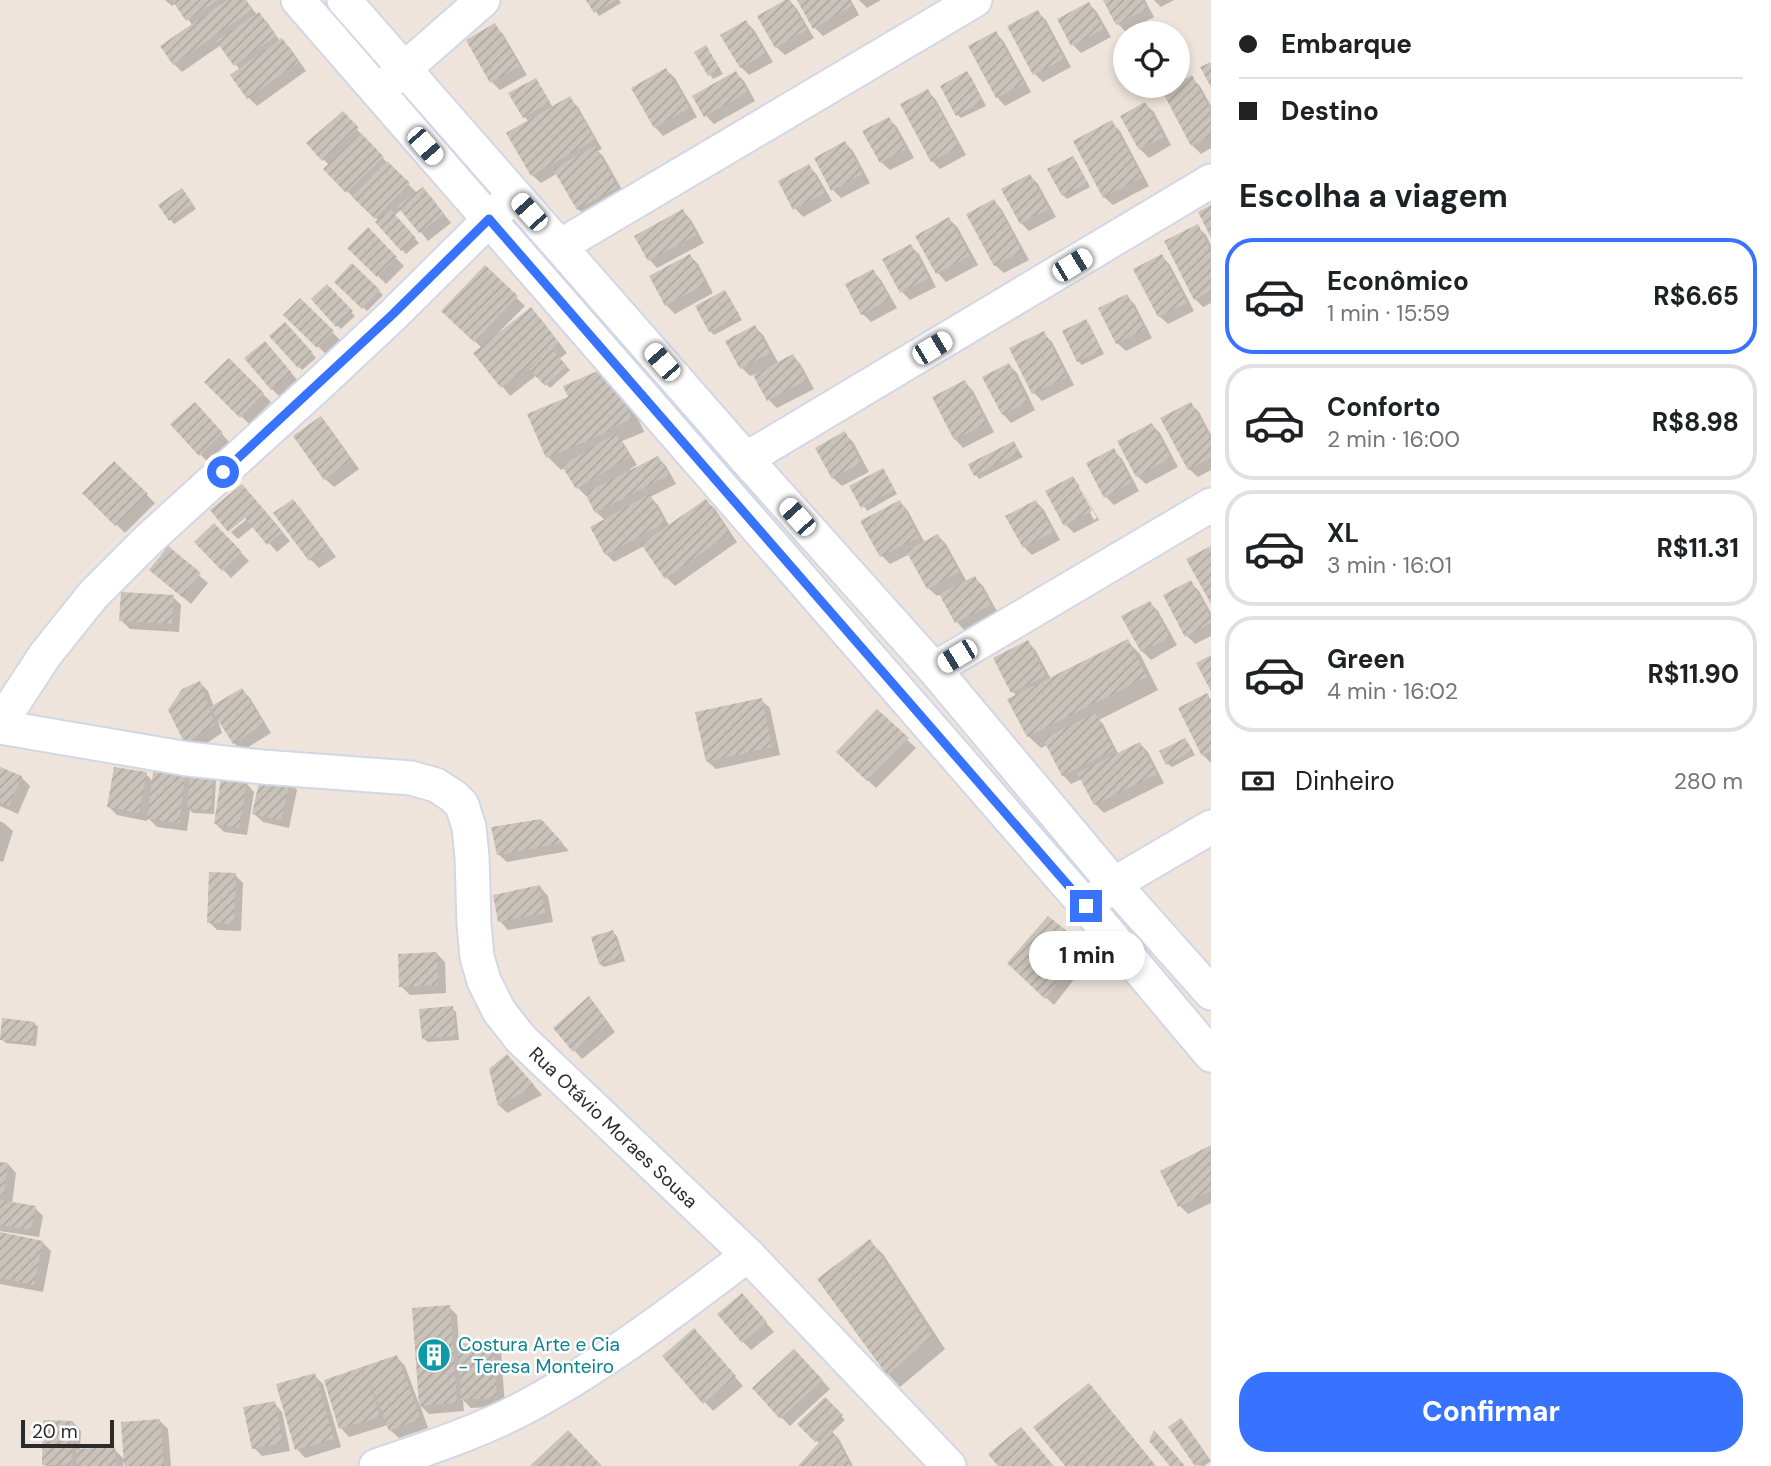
<!DOCTYPE html>
<html lang="pt">
<meta charset="utf-8">
<style>
body{margin:0;font-family:"DM Sans",sans-serif;background:#f6f6f6;color:#202124;height:100vh;display:flex;flex-direction:column;font-size:26px;white-space:nowrap}
*{box-sizing:border-box;margin:0}
p{font-size:23px;color:#757577}
.icon{flex:none;width:38px;height:38px;fill:none;stroke:currentColor;stroke-width:2;stroke-linecap:round;stroke-linejoin:round}
.map{position:relative;flex:1;overflow:hidden}
.sheet{display:flex;flex-direction:column;background:#fff;width:560px}
.sheet>*{flex:none}
.hud{display:grid;align-content:center;height:154px;padding:0 28px;background:#fff}
.buttons{position:absolute;left:1113px;top:21px;display:grid;gap:14px}
.buttons a{display:grid;place-items:center;width:77px;height:77px;border-radius:50%;background:#fff;box-shadow:0 4px 10px #0003;font-size:35px}
.scale{position:absolute;left:21px;bottom:18px;width:93px;box-sizing:border-box;padding-left:7px;border:4px solid #2b2b2b;border-top:0;font-size:19px;line-height:24px;white-space:nowrap;color:#2b2b2b;-webkit-text-stroke:5px #fff;paint-order:stroke}
.end{position:absolute;width:32px;height:32px;margin:-16px;border:9px solid #3873ff;background:#fff;box-shadow:0 0 0 4px #fff}
.from{border-radius:50%}
.bubble{position:absolute;height:49px;border-radius:24px;background:#fff;box-shadow:0 4px 10px #0003;font-size:23px;font-weight:700;line-height:49px;text-align:center}
.car{position:absolute;width:21px;height:42px;margin:-21px -10px;border-radius:9px;box-shadow:0 0 5px 2px #0007;background:linear-gradient(#fff 24%,#345 0 40%,#fff 0 76%,#345 0 86%,#fff 0)}
.hud b{display:flex;align-items:center;gap:24px;height:66px;font-size:26px}
.hud b+b{border-top:2px solid #e0e0e0}
.hud i{width:18px;height:18px;background:#202124}
ul{padding:0;list-style:none}
li{display:flex;align-items:center;gap:21px;height:116px;margin:0 14px 10px;padding:0 14px;border:4px solid #e0e0e0;border-radius:28px}
li div{flex:1}
li b{display:block;font-size:26px}
li em{font-style:normal;font-weight:700}
li.active{border-color:#3873ff}
li>.icon{width:63px;height:63px;stroke-width:1.5}
h2{padding:0 28px;font-size:32px;line-height:84px}
.pay{display:flex;align-items:center;gap:18px;height:77px;padding:0 28px;font-size:26px}
.pay p{margin-inline-start:auto}
.action{display:flex;gap:14px;margin-top:auto;padding:14px 28px}
.action a{flex:1;height:80px;border-radius:28px;background:#3873ff;color:#fff;font-size:28px;font-weight:700;line-height:80px;text-align:center}
main{display:flex;flex:1;min-height:0}
.map>svg:first-child{display:block}
.shadow{fill:#0003}
.building{fill:url(#building-hatch)}
.lines{fill:none;stroke-linecap:round;stroke-linejoin:round}
.street-casing{stroke:#d2d7e5;stroke-width:37}
.street{stroke:#fff;stroke-width:33}
.route{stroke:#3873ff;stroke-width:9}
.labels{text-anchor:middle;stroke-width:5;stroke-linejoin:round;paint-order:stroke}
.street-label{font-size:19px;fill:#2b2b2b;stroke:#fff}
.culture-label{font-size:19px;fill:#0d838f;stroke:#fff;text-anchor:start}
</style>
<main>
<div class="map">
<svg width="1211" height="1466" viewBox="0 0 1211 1466">
<defs>
<pattern id="building-hatch" width="6" height="6" patternUnits="userSpaceOnUse" patternTransform="scale(1.75)"><rect width="6" height="6" fill="#c9c3bb"/><path d="M-1 1l2-2M0 6l6-6M5 7l2-2" fill="none" stroke="#ada8a1"/></pattern>
</defs>
<rect width="100%" height="100%" fill="#eee4dc"/>
<path class="shadow" d="M165 0H246L257 15 258 14 267 22 280 41 281 40 290 48 306 71 257 106 249 98 240 70 221 45 182 72 174 64 193 26 176 3 172 6Z
M588 0H619L621 3 599 16Z
M789 0 797 9 814 38 785 55 776 47Z
M799 0H851L859 15 823 36 815 28Z
M859 0H881L867 8Z
M1105 0H1145L1154 17 1126 32 1118 24Z
M1154 0H1174L1161 7Z
M1089 4 1097 12 1111 37 1081 53 1073 45Z
M1037 12 1046 20 1071 67 1043 82 1035 74Z
M746 22 754 30 773 62 749 75 741 67Z
M495 26 503 34 527 75 500 90 492 82Z
M996 33 1004 42 1031 92 1005 106 997 97Z
M706 47 723 74 713 79 696 53Z
M666 70 675 78 697 117 663 136 655 127 633 89Z
M736 73 744 81 755 101 714 124 706 116Z
M967 74 971 77 986 106 961 118 958 115Z
M1192 78 1200 86 1211 106V148L1201 154 1192 145 1164 92Z
M536 80 553 108 570 99 578 107 602 149 598 151 603 156 625 195 587 217 578 209 558 173 541 183 532 175 529 122 525 117Z
M928 91 936 100 966 155 940 169 932 161Z
M1145 104 1154 112 1171 145 1149 158 1140 149Z
M342 113 391 167 417 193 423 189 431 197 451 223 428 241 402 209 394 216 419 243 406 254 377 222 379 221 357 199 356 200 325 169 329 165 308 143Z
M889 119 897 127 914 158 890 170 881 162Z
M1111 122 1120 131 1149 186 1113 205 1104 197Z
M845 143 853 151 870 183 841 198 833 190Z
M1073 158 1076 161 1090 187 1067 199 1063 195Z
M809 166 817 175 832 201 803 217 795 208Z
M1030 176 1038 184 1056 217 1029 231 1021 223Z
M185 194 196 209 174 224 160 206Z
M994 201 1002 210 1029 260 1004 273 995 265Z
M683 211 691 220 704 243 657 268 649 259Z
M949 219 958 228 978 265 946 282 938 273 918 236Z
M1197 226 1206 235 1211 245V303L1203 307 1195 299Z
M368 230 404 266 386 284 350 248Z
M910 246 919 254 936 287 910 300 902 292Z
M690 256 698 264 713 293 675 314 666 305 651 277Z
M1162 256 1170 265 1194 311 1168 324 1159 316Z
M352 266 383 295 367 311 336 282Z
M485 268 525 306 500 331 502 333 540 318 567 353 559 359 570 370 550 388 537 375 510 396 476 353 482 348 443 311Z
M873 271 881 280 897 308 871 322 862 313Z
M327 286 355 316 341 329 313 299Z
M725 292 742 320 714 335 710 331Z
M1127 296 1135 305 1152 338 1126 351 1117 343Z
M300 300 341 341 327 355 286 315Z
M1085 321 1089 324 1104 354 1082 365 1078 361Z
M285 325 316 358 302 370 272 336Z
M755 327 763 335 779 364 793 356 801 365 814 389 777 408 769 400 755 374 750 376 742 368Z
M1043 333 1052 342 1074 385 1042 401 1034 393Z
M273 352 299 382 280 397 272 389Z
M229 360 271 402 249 424 207 382Z
M1009 365 1017 373 1035 410 1011 423 1003 414Z
M622 381 644 432 622 441 637 465 630 469 631 472 658 458 666 466 676 484 650 497 658 505 670 527 706 501 715 509 737 542 675 586 666 577 644 546 614 562 606 554 605 520 596 512 588 495 586 496 578 488 565 468 561 470 548 457 530 415Z
M965 382 973 391 994 432 963 448 955 439Z
M1191 404 1199 412 1211 435V470L1198 477 1189 469Z
M203 413 230 443 209 463 201 455Z
M321 419 329 427 359 469 334 487 325 479 295 437Z
M1152 425 1160 433 1178 467 1146 484 1137 476Z
M844 433 853 442 869 472 842 486 833 478Z
M1014 444 1023 457 979 479 976 475Z
M1113 450 1122 459 1139 491 1114 505 1105 496Z
M114 463 155 503 125 533 85 493Z
M883 470 886 474 897 494 867 511 852 487Z
M1073 478 1080 486H1076L1094 520 1097 518 1080 486 1099 520 1074 533 1066 525Z
M250 494 290 541 277 552 254 526 238 539 231 532 253 514Z
M293 501 301 509 336 557 319 568 311 560 276 513Z
M900 502 908 511 925 543 938 536 946 544 967 582 975 578 983 586 998 613 965 631 957 622 941 594 937 596 928 588 910 554 890 564 882 556 863 522Z
M1036 502 1044 510 1060 540 1032 555 1024 547Z
M214 525 249 561 231 578 196 542Z
M168 549 208 583 191 604 151 570Z
M1190 582 1199 591 1211 613V636L1195 644 1187 636Z
M173 597 181 605 179 632 130 629 121 620Z
M1150 603 1158 611 1177 645 1151 660 1142 651 1123 617Z
M1127 641 1140 654 1158 690 1099 720 1103 724 1119 755 1140 744 1148 752 1164 783 1104 813 1095 804 1082 779 1071 784 1063 775 1047 745 1041 748 1028 736 1017 696 1013 692 995 658 1028 642 1036 651 1051 679Z
M200 683 208 691 214 707 242 690 250 698 271 733 242 751 234 743 219 720H218L222 733 195 751 186 743Z
M1207 695 1211 699V763L1203 755Z
M761 700 770 708 780 755 716 769 707 761Z
M877 712 916 748 876 788 838 752Z
M1185 740 1195 755 1172 767 1168 764Z
M0 769 21 777 30 786 18 814 0 806Z
M185 772 189 776 212 778 216 781 214 814 193 813 190 810 187 831 157 827 148 818 147 821 117 815 109 807 146 774 153 782Z
M289 782 297 790 289 828 263 822 254 814Z
M246 783 254 792 247 835 224 832 215 823Z
M0 821 4 823 13 831 3 862 0 861Z
M549 829 569 851 507 862 498 854Z
M235 875 243 883 241 931 217 930 209 922Z
M540 887 548 896 553 922 508 930 500 921Z
M613 932 617 936 625 961 604 967 600 964Z
M1085 947 1093 955 1054 1005 1009 963Z
M437 954 445 962 446 993 410 995 401 986Z
M589 998 597 1007 615 1032 582 1059 574 1050Z
M452 1008 456 1012 459 1040 428 1042 424 1039Z
M34 1023 38 1027 36 1046 6 1043 2 1039Z
M515 1064 542 1095 507 1113 499 1105Z
M1211 1147V1203L1188 1214 1180 1206Z
M0 1163 8 1164 16 1173 12 1204 35 1208 43 1216 39 1237 0 1231Z
M0 1234 42 1242 51 1251 43 1292 0 1284Z
M870 1242 883 1254 945 1349 900 1387 888 1374Z
M750 1304 774 1332 751 1350 743 1342Z
M449 1307 457 1315 459 1345 492 1343 501 1351 505 1406 471 1408 463 1400 464 1411 429 1414 420 1405 428 1428 399 1438 390 1430 388 1425 349 1437 341 1428 326 1381 397 1357 405 1366 419 1404Z
M702 1339 743 1386 713 1411 664 1356Z
M803 1360 830 1389 790 1426 781 1417Z
M314 1375 323 1384 341 1447 305 1458 297 1449Z
M825 1400 845 1420 832 1432 839 1439 853 1466H800L819 1443 800 1424Z
M274 1403 282 1412 290 1451 262 1456 254 1448Z
M159 1420 168 1429 171 1466H126V1461L123 1462V1466H46L43 1464 73 1422 81 1431 80 1450 114 1449 126 1461Z
M1185 1424 1211 1461 1204 1466 1196 1465Z"/>
<path class="building" d="M172 0H218L186 21Z
M227 0H246L252 10 173 65 160 46Z
M586 0H617L594 13Z
M785 0H790L807 30 775 48 757 16Z
M797 0H849L852 6 813 29Z
M1103 0H1142L1147 9 1116 25Z
M1089 2 1104 29 1071 46 1057 19Z
M1038 10 1064 59 1033 75 1007 26Z
M259 12 276 36 234 66 216 41Z
M746 20 766 54 740 68 720 35Z
M495 23 520 66 490 83 466 40Z
M996 31 1024 83 996 98 968 46Z
M282 38 299 62 247 99 230 75Z
M706 45 720 69 708 76 694 52Z
M1211 62V87L1200 67Z
M666 68 690 108 654 128 631 88Z
M736 71 748 92 704 117 692 96Z
M967 71 983 101 956 116 940 86Z
M1192 75 1211 110V136L1191 146 1162 91 1172 86H1178V83Z
M536 78 550 102 523 118 508 93Z
M928 89 959 146 931 162 900 104Z
M570 96 595 140 531 176 506 133Z
M1145 102 1164 137 1139 150 1120 116Z
M343 111 359 128 322 161 306 143Z
M889 117 906 149 880 163 862 131Z
M1112 120 1142 177 1103 198 1073 141Z
M361 133 384 157 346 193 323 169Z
M845 141 863 174 831 191 814 158Z
M595 146 618 187 577 210 553 169Z
M1073 156 1088 183 1062 196 1047 169Z
M387 161 410 183 375 219 352 197Z
M809 164 825 193 793 210 778 181Z
M1030 174 1049 209 1020 224 1001 189Z
M423 187 444 214 419 233 397 206Z
M182 188 193 204 169 221 158 205Z
M994 199 1022 251 994 266 966 214Z
M1211 205V238L1198 212Z
M390 209 416 238 401 251 375 222Z
M683 209 697 235 648 261 634 236Z
M949 217 970 256 936 274 915 236Z
M1198 224 1211 251V291L1194 300 1164 241Z
M368 227 397 257 377 277 347 248Z
M911 244 929 278 900 293 882 259Z
M690 254 706 284 665 306 649 276Z
M1162 254 1187 303 1158 317 1133 269Z
M352 263 380 290 362 309 334 282Z
M485 265 518 296 474 342 441 311Z
M873 269 890 299 861 315 845 284Z
M327 284 353 311 336 327 311 299Z
M725 290 740 316 709 332 695 306Z
M1127 294 1145 329 1116 344 1098 308Z
M300 298 334 331 317 348 283 315Z
M531 307 560 344 552 349 567 366 545 386 529 369 542 357 501 388 473 353Z
M1086 319 1101 350 1077 362 1062 331Z
M285 322 313 353 298 368 269 336Z
M755 325 770 353 740 369 725 341Z
M1044 331 1067 377 1032 394 1009 348Z
M265 341 292 373 271 390 244 358Z
M793 354 807 380 767 401 753 375Z
M229 358 264 393 240 418 204 382Z
M1009 363 1028 402 1002 415 982 377Z
M609 366 632 419 609 429 610 431 546 458 527 414 568 397 563 386Z
M965 380 987 424 954 440 932 397Z
M195 402 223 433 199 456 170 424Z
M1191 402 1211 439V458L1188 470 1160 418Z
M321 416 352 460 324 480 293 436Z
M1152 423 1171 458 1136 477 1117 441Z
M845 431 861 463 832 479 815 448Z
M616 433 630 456 576 489 562 466Z
M1014 441 1020 453 974 476 968 464Z
M1114 448 1132 482 1104 498 1086 463Z
M658 456 669 475 595 513 585 493Z
M114 461 148 494 115 526 82 493Z
M883 468 895 490 861 508 849 486Z
M1073 476 1092 511 1064 526 1045 491Z
M242 484 283 532 267 545 245 518 228 532 210 510Z
M650 494 665 523 605 555 590 527Z
M293 499 329 547 309 561 273 513Z
M706 499 730 533 665 579 641 544Z
M900 500 919 537 880 557 860 521Z
M1036 500 1053 532 1023 548 1005 516Z
M214 523 242 552 222 571 194 542Z
M938 534 959 572 927 589 906 551Z
M168 546 201 573 182 597 149 570Z
M1211 546V604L1186 559Z
M975 576 991 605 955 623 939 594Z
M1191 580 1211 617V623L1185 637 1163 595Z
M121 592 174 595 172 624 119 621Z
M1150 601 1170 637 1141 652 1121 616Z
M1128 639 1147 677 1027 737 1007 699Z
M1028 640 1046 676 1011 693 993 658Z
M1211 655V691L1196 663Z
M200 681 215 724 185 744 168 710 182 689Z
M242 688 264 724 233 744 210 707Z
M1207 693 1211 700V751L1202 756 1178 708Z
M762 698 772 747 706 762 695 712Z
M877 709 909 738 867 781 836 752Z
M1095 713 1114 750 1062 776 1043 739Z
M1185 738 1193 751 1166 765 1159 751Z
M1140 742 1157 774 1094 805 1077 773Z
M154 766 186 770 179 823 147 819Z
M0 767 22 776 9 806 0 803Z
M114 767 147 772 139 813 107 807Z
M190 774 213 776 211 811 187 809Z
M261 774 290 780 281 820 252 814Z
M221 777 247 781 239 828 214 824Z
M541 819 563 843 497 855 491 827Z
M209 872 236 873 234 924 207 923Z
M540 885 545 913 498 922 493 895Z
M1048 916 1086 946 1045 999 1007 963Z
M613 930 622 958 599 964 591 937Z
M437 952 438 985 399 987 398 954Z
M589 996 608 1023 573 1052 553 1028Z
M453 1006 456 1036 422 1039 419 1009Z
M2 1018 35 1022 33 1043 0 1040Z
M507 1054 535 1086 498 1106 489 1069Z
M1211 1145V1191L1178 1207 1160 1171Z
M0 1162 8 1163 4 1194H0Z
M0 1200 36 1206 31 1230 0 1225Z
M0 1232 43 1241 34 1285 0 1278Z
M870 1239 933 1336 887 1375 817 1279Z
M742 1293 767 1322 742 1343 717 1314Z
M450 1305 457 1403 419 1406 412 1308Z
M694 1328 736 1376 703 1404 662 1356Z
M493 1341 497 1398 461 1400 458 1344Z
M794 1349 823 1380 780 1419 752 1388Z
M397 1355 421 1419 389 1431 368 1376 380 1417 339 1429 324 1380Z
M315 1373 334 1439 295 1450 276 1384Z
M1089 1383 1156 1466H1065L1033 1427Z
M825 1397 843 1415 815 1442 797 1424Z
M275 1401 283 1443 252 1449 243 1407Z
M1181 1418 1208 1457 1195 1466 1168 1427Z
M160 1419 164 1466H124L121 1422Z
M43 1420 73 1421 72 1465H42Z
M1021 1427 1054 1466H998L988 1454Z
M831 1429 851 1466H798Z
M568 1430 602 1466H530Z
M1154 1430 1185 1466H1170L1149 1441Z
M115 1447 116 1466H77L76 1449Z"/>
<g class="lines">
<g class="street-casing">
<g id="street">
<path d="M298 0 1086 906 1211 1055"/>
<path d="M344 0 746 459 934 669 1114 884 1211 993"/>
<path d="M387 84 483 0"/>
<path d="M560 246 975 0"/>
<path d="M746 459 1211 181"/>
<path d="M934 669 1211 505"/>
<path d="M0 724 45 655 93 595 149 539 315 388 393 315 504 205"/>
<path id="s1" d="M0 727 188 759 263 767 411 778 436 785 453 796 462 805 469 827 472 857 474 924 477 957 484 981 499 1011 521 1039 748 1255 949 1466"/>
<path d="M1099 896 1114 884 1211 827"/>
<path d="M376 1466C429 1448 482 1431 531 1404 608 1362 678 1308 748 1255"/>
</g>
</g>
<use href="#street" class="street"/>
</g>
<g class="lines">
<path class="route" d="M223 472 393 314 489 219 1086 906"/>
</g>
<defs>
<g id="building-disc" transform="scale(1.75)"><circle r="9.5" fill="#0f9aa8" stroke="#fff"/><path d="M-4-6H4V6H1V3H-1V6H-4ZM-2.5-4.3h1.7v1.8h-1.7ZM.8-4.3h1.7v1.8H.8ZM-2.5-1h1.7V.8h-1.7ZM.8-1h1.7V.8H.8Z" fill="#fff"/></g>
</defs>
<g fill-rule="evenodd">
<use href="#building-disc" x="434" y="1355"/>
</g>
<g class="labels">
<g class="street-label">
<text dy="7" stroke="none"><textPath href="#s1" startOffset="849">Rua Otávio Moraes Sousa</textPath></text>
</g>
<g class="culture-label">
<text x="458" y="1351">Costura Arte e Cia<tspan x="458" dy="22">- Teresa Monteiro</tspan></text>
</g>
</g>
</svg>
<div class="buttons">
<a><svg class="icon" aria-label="locate" viewBox="0 0 24 24"><circle cx="12" cy="12" r="6"/><path d="M12 2v4M12 18v4M2 12h4M18 12h4"/></svg></a>
</div>
<div class="scale">20 m</div>
<i class="end from" style="left:223px;top:472px"></i>
<i class="end" style="left:1086px;top:906px"></i>
<div class="bubble" style="left:1029px;top:931px;width:116px">1 min</div>
<i class="car" style="left:425px;top:146px;rotate:139deg"></i>
<i class="car" style="left:529px;top:212px;rotate:318deg"></i>
<i class="car" style="left:1072px;top:265px;rotate:59deg"></i>
<i class="car" style="left:932px;top:348px;rotate:59deg"></i>
<i class="car" style="left:662px;top:362px;rotate:319deg"></i>
<i class="car" style="left:797px;top:517px;rotate:318deg"></i>
<i class="car" style="left:957px;top:656px;rotate:239deg"></i>
</div>
<section class="sheet">
<div class="hud">
<b><i class="from"></i>Embarque</b>
<b><i></i>Destino</b>
</div>
<h2>Escolha a viagem</h2>
<ul>
<li class="active"><svg class="icon" aria-label="car" viewBox="0 0 24 24"><path d="M5 17H2v-5l4-1 3-4h7l3 4 3 1v5h-3M9 17h6M6 11h13"/><circle cx="7" cy="17" r="2"/><circle cx="17" cy="17" r="2"/></svg><div><b>Econômico</b><p>1 min · 15:59</p></div><em>R$6.65</em></li>
<li><svg class="icon" aria-label="car" viewBox="0 0 24 24"><path d="M5 17H2v-5l4-1 3-4h7l3 4 3 1v5h-3M9 17h6M6 11h13"/><circle cx="7" cy="17" r="2"/><circle cx="17" cy="17" r="2"/></svg><div><b>Conforto</b><p>2 min · 16:00</p></div><em>R$8.98</em></li>
<li><svg class="icon" aria-label="car" viewBox="0 0 24 24"><path d="M5 17H2v-5l4-1 3-4h7l3 4 3 1v5h-3M9 17h6M6 11h13"/><circle cx="7" cy="17" r="2"/><circle cx="17" cy="17" r="2"/></svg><div><b>XL</b><p>3 min · 16:01</p></div><em>R$11.31</em></li>
<li><svg class="icon" aria-label="car" viewBox="0 0 24 24"><path d="M5 17H2v-5l4-1 3-4h7l3 4 3 1v5h-3M9 17h6M6 11h13"/><circle cx="7" cy="17" r="2"/><circle cx="17" cy="17" r="2"/></svg><div><b>Green</b><p>4 min · 16:02</p></div><em>R$11.90</em></li>
</ul>
<div class="pay"><svg class="icon" aria-label="cash" viewBox="0 0 24 24"><path d="M3 7h18v10H3z"/><circle cx="12" cy="12" r="2"/></svg>Dinheiro<p>280 m</p></div>
<div class="action"><a>Confirmar</a></div>
</section>
</main>
